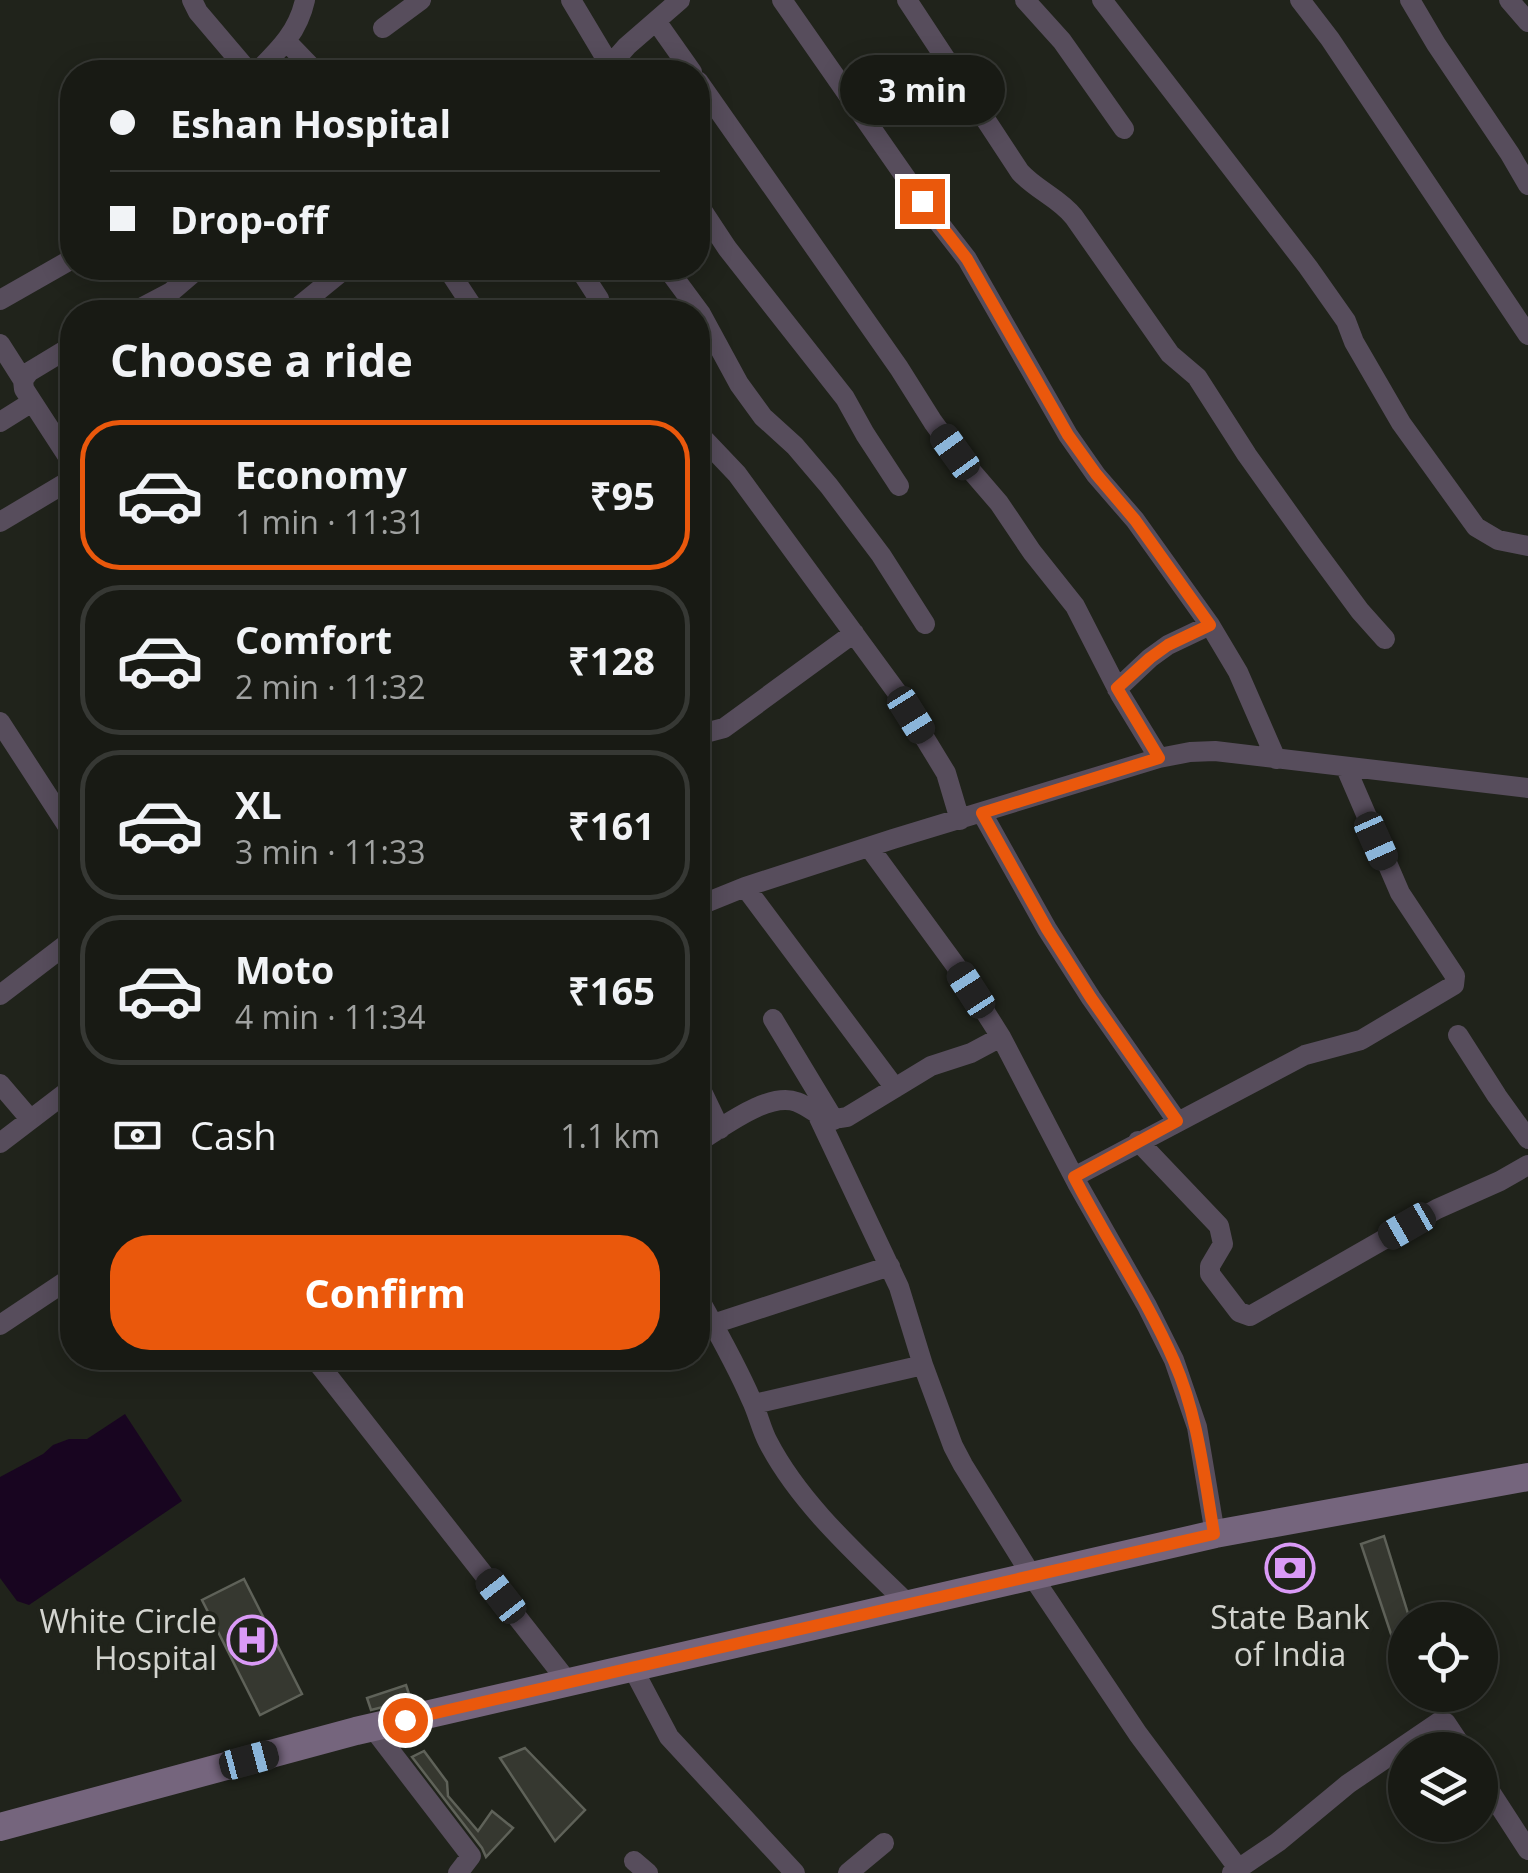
<!DOCTYPE html>
<meta charset="utf-8">
<style>
body{margin:0;font-family:"Open Sans",sans-serif;background:#252722;color:#f1f3f6;height:100vh;display:flex;flex-direction:column;font-size:38px;white-space:nowrap}
*{box-sizing:border-box;margin:0}
p{font-size:32px;color:#9fa1a0}
.icon{flex:none;width:55px;height:55px;fill:none;stroke:currentColor;stroke-width:2;stroke-linecap:round;stroke-linejoin:round}
.map{position:relative;flex:1;overflow:hidden}
.panel{position:absolute;left:60px;top:300px;width:650px;height:1070px;display:flex;flex-direction:column;background:#181a14;border-radius:40px;box-shadow:0 5px 25px #0003,0 0 0 2px #363834}
.panel>*{flex:none}
.guide{position:absolute;left:60px;top:60px;width:650px;height:220px;border-radius:40px;box-shadow:0 5px 25px #0003,0 0 0 2px #363834;display:grid;align-content:center;height:220px;padding:0 50px;background:#181a14}
.fabs{position:absolute;left:1388px;top:1602px;display:grid;gap:20px}
.fabs a{display:grid;place-items:center;width:110px;height:110px;border-radius:50%;background:#181a14;box-shadow:0 5px 25px #0003,0 0 0 2px #363834;font-size:50px}
.end{position:absolute;width:45px;height:45px;margin:-22px;border:12px solid #ea580c;background:#fff;box-shadow:0 0 0 5px #fff}
.from{border-radius:50%}
.bubble{position:absolute;height:70px;border-radius:35px;background:#181a14;box-shadow:0 5px 25px #0003,0 0 0 2px #363834;font-size:32px;font-weight:700;line-height:70px;text-align:center}
.car{position:absolute;width:30px;height:60px;margin:-30px -15px;border-radius:12px;box-shadow:0 0 8px 2px #0007;background:linear-gradient(#222 24%,#8ab4d8 0 40%,#222 0 76%,#8ab4d8 0 86%,#222 0)}
.guide b{display:flex;align-items:center;gap:35px;height:95px;font-size:38px}
.guide b+b{border-top:2px solid #363834}
.guide i{width:25px;height:25px;background:#f1f3f6}
ul{padding:0;list-style:none}
li{display:flex;align-items:center;gap:30px;height:150px;margin:0 20px 15px;padding:0 30px;border:5px solid #363834;border-radius:40px}
li div{flex:1}
li b{display:block;font-size:38px}
li em{font-style:normal;font-weight:700}
li.current{border-color:#ea580c}
li>.icon{width:90px;height:90px;stroke-width:1.5}
h2{padding:0 50px;font-size:45px;line-height:120px}
.pay{display:flex;align-items:center;gap:25px;height:110px;padding:0 50px;font-size:38px}
.pay p{margin-inline-start:auto}
.primary-button{display:flex;gap:20px;margin-top:auto;padding:20px 50px}
.primary-button a{flex:1;height:115px;border-radius:40px;background:#ea580c;color:#fff;font-size:40px;font-weight:700;line-height:115px;text-align:center}
.map>svg:first-child{display:block}
.water{fill:#180520}
.building{fill:#363830;stroke:#5f6259;stroke-width:2.5}
.lines{fill:none;stroke-linecap:round;stroke-linejoin:round}
.minor{stroke:#574d5c;stroke-width:20}
.secondary{stroke:#75657d;stroke-width:28}
.route{stroke:#ea580c;stroke-width:12}
.labels{text-anchor:middle;stroke-width:8;stroke-linejoin:round;paint-order:stroke}
.poi-label{font-size:32px;fill:#d3d4cf;stroke:#20231b}
</style>
<div class="map">
<svg width="1528" height="1873" viewBox="0 0 1528 1873">
<rect width="100%" height="100%" fill="#20231b"/>
<path class="water" d="M125 1414 182 1501 29 1605 17 1601 0 1578V1477L43 1454 53 1445 69 1439H87Z"/>
<path class="building" d="M1384 1536 1410 1620H1405V1638L1394 1643 1361 1544Z
M244 1579 302 1694 260 1715 202 1600Z
M406 1685 411 1700 371 1710 367 1698Z
M525 1748 585 1810 555 1841 500 1758Z
M424 1751 447 1782 448 1796 478 1831 492 1811 513 1828 486 1857 482 1848 412 1757Z"/>
<g class="lines">
<path class="minor" d="M192 0 198 12 249 72
M571 0 614 72
M782 0 922 201 967 259 1068 435 1096 475 1135 520 1210 625 1238 672 1276 759
M907 0 1020 172C1036 190 1059 198 1074 217L1170 354 1197 377 1247 455 1312 546 1360 611 1385 639
M1025 0 1062 41 1124 129
M1102 0 1308 267 1346 321 1354 342 1401 423 1476 527 1498 540 1528 546
M1300 0 1330 39 1528 335
M1410 0 1436 44 1510 154 1528 185
M1509 0 1528 22
M656 21 692 72
M383 28 421 0
M287 42 316 72
M257 72C279 50 298 32 305 0
M604 72 627 46 680 0
M698 81 899 368 933 422 955 452 999 503 1032 552 1075 606 1120 694 1159 758
M698 204 727 248 845 398 865 434 899 486
M447 268 476 312
M579 268 599 299 602 312
M667 268 701 314 739 384 763 417 795 446 829 486 881 555 925 624
M0 300 72 259
M133 312 171 292 199 268
M292 312 346 268
M0 344 23 380
M72 346 29 372 23 380 24 389 72 463
M0 422 32 402
M698 433 737 474 896 691 946 773 960 820
M0 522 72 479
M1117 689 1150 658 1168 645 1210 625
M0 722 72 833
M698 728 705 733 724 728 854 633
M982 813 1047 929 1091 998 1177 1121
M869 847 956 966 1001 1037 1077 1183 1147 1306 1174 1360 1197 1427 1215 1534
M745 887 895 1088
M698 906 745 887 893 839 1159 758 1190 752 1215 751 1528 788
M0 995 72 940
M773 1019 834 1120
M1458 1035 1497 1096 1528 1139
M698 1083 720 1129
M0 1084 30 1119
M819 1118 899 1287 923 1365 953 1446 963 1465 1032 1576 1138 1734 1238 1868
M1138 1141 1219 1226 1223 1244 1210 1266V1274L1239 1312 1250 1316 1437 1209 1500 1181 1528 1165
M698 1142C722 1128 768 1091 797 1102 819 1111 819 1123 847 1117L931 1066 971 1053 1001 1037
M0 1143 72 1088
M1074 1177 1305 1055 1361 1040 1454 985 1455 976 1400 893 1346 768
M698 1297C717 1331 736 1364 751 1399 758 1413 761 1429 768 1442 800 1504 859 1556 908 1604
M713 1324 890 1266
M0 1325 72 1277
M314 1358 568 1682
M754 1404 923 1365
M632 1667 669 1737 795 1873
M372 1727 471 1856 458 1873
M1480 1776 1528 1850
M634 1861 648 1873
M848 1873 884 1843
M1232 1873 1278 1842 1348 1784 1439 1722 1446 1723 1464 1750"/>
<path class="secondary" d="M0 1827 356 1731 1215 1534 1528 1477"/>
</g>
<g class="lines">
<path class="route" d="M405 1720 1214 1534C1204 1475 1198 1416 1174 1361 1146 1297 1106 1239 1074 1177L1177 1121 1091 998 1047 929 982 813 1159 758 1117 688 1150 658 1168 645 1210 625 1135 520 1096 474 1068 435 967 259 922 201"/>
</g>
<defs>
<g id="bank-ring" transform="scale(2.5)"><circle r="9.5" fill="#20231b" stroke="#da9af7" stroke-width="1.5"/><path d="M-6-4H6V4H-6ZM0-2.3a2.3 2.3 0 1 0 0 4.6a2.3 2.3 0 1 0 0-4.6Z" fill="#da9af7"/></g>
<g id="hospital-ring" transform="scale(2.5)"><circle r="9.5" fill="#20231b" stroke="#da9af7" stroke-width="1.5"/><path d="M-5-5h3v3.5h4V-5h3V5h-3V1.5h-4V5h-3Z" fill="#da9af7"/></g>
</defs>
<g fill-rule="evenodd">
<use href="#bank-ring" x="1290" y="1568"/>
<use href="#hospital-ring" x="252" y="1640"/>
</g>
<g class="labels">
<g class="poi-label">
<text x="1290" y="1629">State Bank<tspan x="1290" dy="37">of India</tspan></text>
<text x="217" y="1633" text-anchor="end">White Circle<tspan x="217" dy="37">Hospital</tspan></text>
</g>
</g>
</svg>
<div class="fabs">
<a><svg class="icon" aria-label="locate" viewBox="0 0 24 24"><circle cx="12" cy="12" r="6"/><path d="M12 2v4M12 18v4M2 12h4M18 12h4"/></svg></a>
<a><svg class="icon" aria-label="layers" viewBox="0 0 24 24"><path d="M12 4l9 5-9 5-9-5zM3 14l9 5 9-5"/></svg></a>
</div>
<i class="end from" style="left:405px;top:1720px"></i>
<i class="end" style="left:922px;top:201px"></i>
<div class="bubble" style="left:840px;top:55px;width:165px">3 min</div>
<i class="car" style="left:955px;top:452px;rotate:324deg"></i>
<i class="car" style="left:911px;top:715px;rotate:148deg"></i>
<i class="car" style="left:1376px;top:841px;rotate:156deg"></i>
<i class="car" style="left:971px;top:990px;rotate:327deg"></i>
<i class="car" style="left:1407px;top:1226px;rotate:240deg"></i>
<i class="car" style="left:501px;top:1596px;rotate:322deg"></i>
<i class="car" style="left:249px;top:1760px;rotate:75deg"></i>
<div class="guide">
<b><i class="from"></i>Eshan Hospital</b>
<b><i></i>Drop-off</b>
</div>
<section class="panel">
<h2>Choose a ride</h2>
<ul>
<li class="current"><svg class="icon" aria-label="car" viewBox="0 0 24 24"><path d="M5 17H2v-5l4-1 3-4h7l3 4 3 1v5h-3M9 17h6M6 11h13"/><circle cx="7" cy="17" r="2"/><circle cx="17" cy="17" r="2"/></svg><div><b>Economy</b><p>1 min · 11:31</p></div><em>₹95</em></li>
<li><svg class="icon" aria-label="car" viewBox="0 0 24 24"><path d="M5 17H2v-5l4-1 3-4h7l3 4 3 1v5h-3M9 17h6M6 11h13"/><circle cx="7" cy="17" r="2"/><circle cx="17" cy="17" r="2"/></svg><div><b>Comfort</b><p>2 min · 11:32</p></div><em>₹128</em></li>
<li><svg class="icon" aria-label="car" viewBox="0 0 24 24"><path d="M5 17H2v-5l4-1 3-4h7l3 4 3 1v5h-3M9 17h6M6 11h13"/><circle cx="7" cy="17" r="2"/><circle cx="17" cy="17" r="2"/></svg><div><b>XL</b><p>3 min · 11:33</p></div><em>₹161</em></li>
<li><svg class="icon" aria-label="car" viewBox="0 0 24 24"><path d="M5 17H2v-5l4-1 3-4h7l3 4 3 1v5h-3M9 17h6M6 11h13"/><circle cx="7" cy="17" r="2"/><circle cx="17" cy="17" r="2"/></svg><div><b>Moto</b><p>4 min · 11:34</p></div><em>₹165</em></li>
</ul>
<div class="pay"><svg class="icon" aria-label="cash" viewBox="0 0 24 24"><path d="M3 7h18v10H3z"/><circle cx="12" cy="12" r="2"/></svg>Cash<p>1.1 km</p></div>
<div class="primary-button"><a>Confirm</a></div>
</section>
</div>
